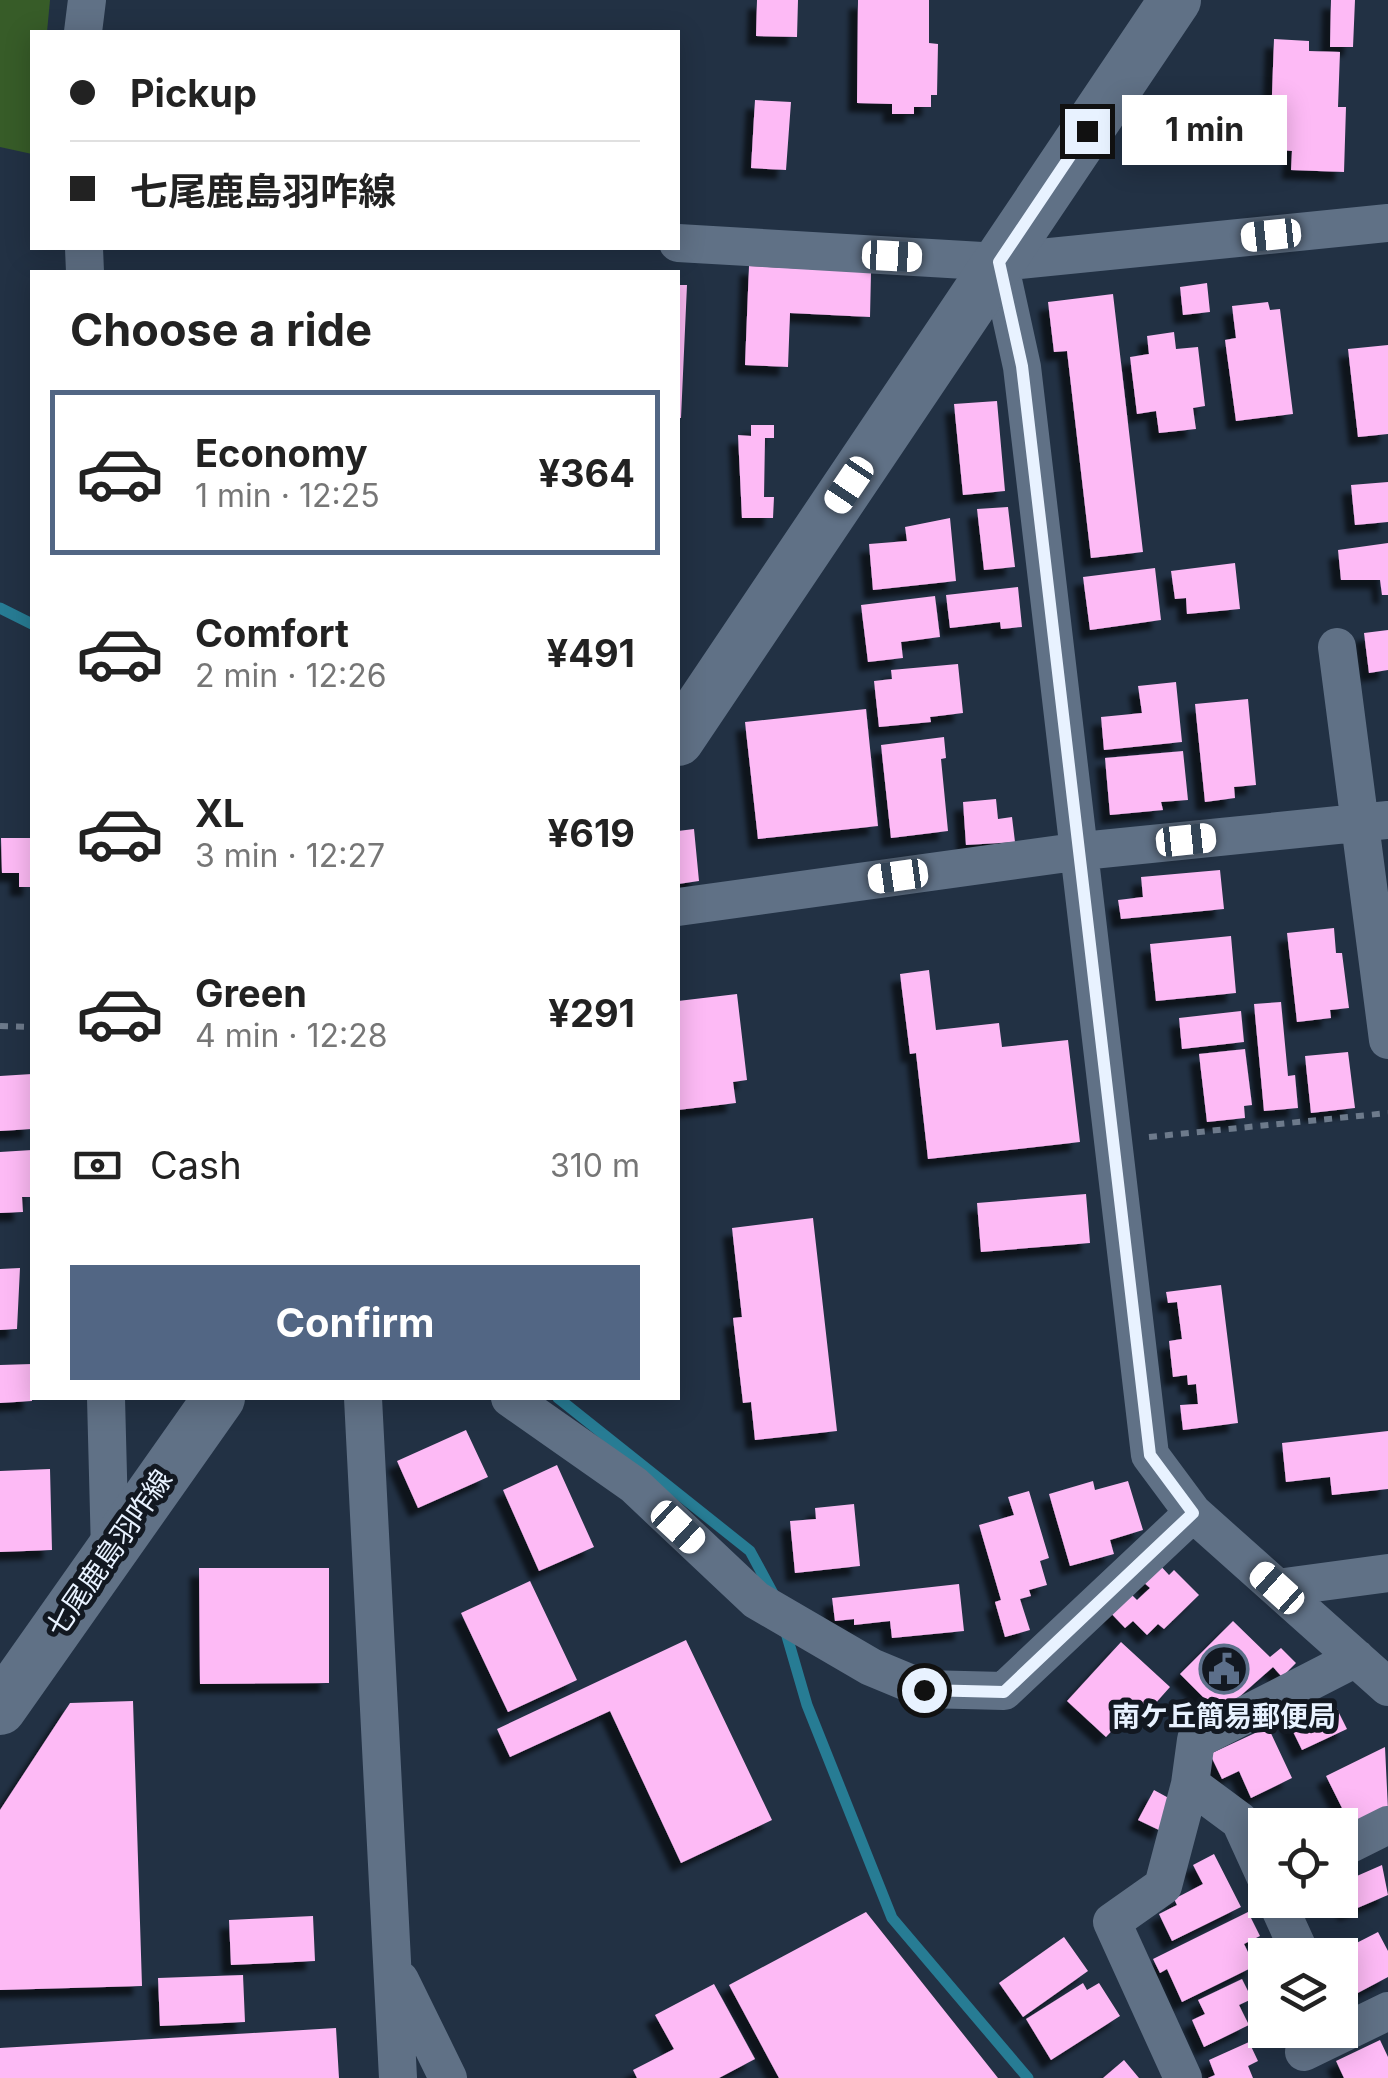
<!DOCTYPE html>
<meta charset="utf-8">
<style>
body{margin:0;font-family:Inter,"Noto Sans JP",sans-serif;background:#f6f6f6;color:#222;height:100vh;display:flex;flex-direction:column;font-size:38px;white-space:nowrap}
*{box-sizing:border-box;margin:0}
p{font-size:32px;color:#767676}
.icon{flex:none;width:55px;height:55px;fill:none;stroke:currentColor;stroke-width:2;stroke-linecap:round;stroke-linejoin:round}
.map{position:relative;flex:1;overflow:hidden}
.sheet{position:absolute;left:30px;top:270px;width:650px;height:1130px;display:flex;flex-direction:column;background:#fff;border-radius:0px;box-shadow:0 5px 25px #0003}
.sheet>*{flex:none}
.top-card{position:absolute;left:30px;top:30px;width:650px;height:220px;border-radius:0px;box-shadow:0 5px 25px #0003;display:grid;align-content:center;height:220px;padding:0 40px;background:#fff}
.controls{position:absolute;left:1248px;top:1808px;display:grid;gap:20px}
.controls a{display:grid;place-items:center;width:110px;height:110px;border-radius:0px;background:#fff;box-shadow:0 5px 25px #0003;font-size:50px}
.end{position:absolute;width:45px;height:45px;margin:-22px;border:12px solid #e8f2ff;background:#111;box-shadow:0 0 0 5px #111}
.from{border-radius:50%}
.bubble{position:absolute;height:70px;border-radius:0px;background:#fff;box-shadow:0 5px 25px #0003;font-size:32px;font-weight:700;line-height:70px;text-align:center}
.car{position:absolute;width:30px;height:60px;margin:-30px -15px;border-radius:12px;box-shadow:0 0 8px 2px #0007;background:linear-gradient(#fff 24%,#345 0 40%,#fff 0 76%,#345 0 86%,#fff 0)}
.top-card b{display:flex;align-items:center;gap:35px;height:95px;font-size:38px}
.top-card b+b{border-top:2px solid #e0e0e0}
.top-card i{width:25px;height:25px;background:#222}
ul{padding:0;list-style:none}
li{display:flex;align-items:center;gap:30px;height:165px;margin:0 20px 15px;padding:0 20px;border:5px solid transparent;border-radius:0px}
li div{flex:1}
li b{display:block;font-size:38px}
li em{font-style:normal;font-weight:700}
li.selected{border-color:#526684}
li>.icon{width:90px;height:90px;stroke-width:1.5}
h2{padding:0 40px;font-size:45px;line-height:120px}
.pay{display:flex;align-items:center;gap:25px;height:110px;padding:0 40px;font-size:38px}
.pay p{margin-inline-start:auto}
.cta{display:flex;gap:20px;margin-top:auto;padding:20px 40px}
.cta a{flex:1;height:115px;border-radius:0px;background:#526684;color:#fff;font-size:40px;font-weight:700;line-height:115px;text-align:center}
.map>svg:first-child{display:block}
.green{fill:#375c28}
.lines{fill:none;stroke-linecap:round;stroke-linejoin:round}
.stream{stroke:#277c94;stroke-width:11}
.building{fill:#fdbaf5;filter:url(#shadow)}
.path{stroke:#6d7a8b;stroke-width:6;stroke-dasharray:8 8;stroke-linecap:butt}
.street{stroke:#607186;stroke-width:38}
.secondary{stroke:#607186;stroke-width:52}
.route{stroke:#e8f2ff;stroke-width:12}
.labels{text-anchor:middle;stroke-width:10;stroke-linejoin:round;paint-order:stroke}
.street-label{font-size:28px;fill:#e8f2ff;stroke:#121821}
.poi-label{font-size:28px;font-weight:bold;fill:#e8f2ff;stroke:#121821}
</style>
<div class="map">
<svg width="1388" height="2078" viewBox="0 0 1388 2078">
<defs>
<filter id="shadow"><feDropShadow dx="-9" dy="9" stdDeviation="2.5" flood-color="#0009"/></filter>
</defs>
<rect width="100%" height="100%" fill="#223144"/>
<path class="green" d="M0 0H50L47 32H32V154L0 147Z"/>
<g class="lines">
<path class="stream" d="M0 608 32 624
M558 1398 750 1551 776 1599
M784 1626 807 1705 892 1918 1028 2078"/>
</g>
<path class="building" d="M757 0H798L797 37 756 36Z
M858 0H929V43L938 44 937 95H931V107H914V114H892V104L857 103Z
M1331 0H1355L1353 47H1330Z
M1274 39 1309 41V51L1340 52 1338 107H1346L1344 172 1291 170 1292 151 1270 149Z
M755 100 791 102 786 170 751 168Z
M749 266 871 272 870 317 790 313 788 367 745 365Z
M1207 283 1210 312 1183 315 1180 287Z
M678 285H687L681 418H678Z
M1113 294 1143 552 1091 558 1067 351 1054 352 1048 302Z
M1268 302 1270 310 1280 309 1293 414 1236 421 1225 340 1236 338 1232 306Z
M1174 332 1176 349 1198 347 1205 406 1193 408 1196 429 1159 433 1156 411 1137 414 1130 357 1149 354 1147 336Z
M1388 345V434L1358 437 1348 349Z
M997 401 1005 491 963 495 954 404Z
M751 425H774V438H765L764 497H774L773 518H742L738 435 751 436Z
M1388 482V522L1355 525 1351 485Z
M1008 507 1015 567 984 570 977 509Z
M950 518 956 581 873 590 869 544 907 541 905 527Z
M1388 543V595H1382L1380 580H1341L1338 550Z
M1235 563 1240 609 1187 614 1186 598 1175 599 1171 571Z
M1155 568 1161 620 1090 630 1083 577Z
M1018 587 1022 627 1001 629 1000 622 950 628 946 595Z
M935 596 940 637 901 642 903 658 868 662 861 605Z
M1388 630V670L1369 673 1364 633Z
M958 664 963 713 930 717 931 722 879 727 874 681 892 679 891 670Z
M1176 682 1182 742 1104 750 1101 717 1142 713 1138 686Z
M1248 699 1256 785 1234 787 1235 798 1205 802 1195 704Z
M866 709 878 826 758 839 745 722Z
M944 737 946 758 941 759 948 831 891 838 881 745Z
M1183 751 1188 800 1161 802 1163 810 1110 815 1105 758Z
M996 799 998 819 1012 817 1015 842 966 845 963 802Z
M694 829 699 881 678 884V831Z
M1 838H32V887H19V873H2Z
M1220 870 1224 909 1121 919 1118 900 1143 897 1141 877Z
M1334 928 1336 953H1342L1349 1008 1330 1010 1331 1018 1297 1022 1287 933Z
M1231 936 1236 993 1156 1001 1150 944Z
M929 970 936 1030 999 1023 1002 1047 1068 1040 1080 1142 928 1159 916 1053 910 1054 900 974Z
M737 994 747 1080 733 1082 736 1103 678 1110V1001Z
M1281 1002 1288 1076 1295 1075 1298 1108 1264 1111 1254 1004Z
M1241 1011 1244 1042 1182 1049 1179 1018Z
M1245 1049 1252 1105 1244 1106 1245 1118 1207 1122 1199 1054Z
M1348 1052 1355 1108 1311 1113 1305 1056Z
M32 1074V1129L0 1131V1076Z
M32 1150V1197H22L23 1212 0 1213V1152Z
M1086 1194 1090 1243 981 1252 977 1203Z
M813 1218 837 1431 755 1440 751 1402 743 1403 733 1318 742 1317 732 1228Z
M20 1268 17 1329 0 1330V1269Z
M1221 1285 1238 1423 1183 1430 1180 1405 1198 1404 1196 1384 1188 1385 1187 1375 1173 1377 1169 1341 1182 1339 1177 1302 1168 1303 1166 1292Z
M32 1364V1401L0 1403V1365Z
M466 1430 488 1477 418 1508 397 1461Z
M1388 1431V1489L1332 1495 1330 1477 1286 1482 1282 1443Z
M557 1465 594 1547 539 1571 503 1490Z
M50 1469 52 1550 0 1552V1471Z
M1093 1481 1095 1490 1128 1481 1143 1530 1110 1540 1114 1554 1070 1566 1049 1494Z
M1029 1491 1049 1558 1040 1561 1047 1585 1029 1590 1031 1596 1020 1599 1030 1630 1005 1637 995 1602 1001 1600 979 1525 1014 1515 1008 1497Z
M854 1504 860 1566 795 1573 790 1521 816 1519 815 1508Z
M1158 1563 1169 1575 1174 1570 1199 1595 1164 1629 1158 1624 1147 1635 1133 1621 1125 1628 1108 1610 1128 1591 1137 1600 1150 1588 1141 1580Z
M199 1568H329V1683L200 1684Z
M530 1581 577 1680 508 1712 461 1613Z
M959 1584 964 1631 892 1638 890 1621 854 1625V1619L835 1621 832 1598Z
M1233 1621 1270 1657 1281 1648 1296 1663 1282 1677 1273 1667 1220 1714 1180 1674Z
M686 1640 772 1820 681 1863 610 1711 510 1757 497 1729Z
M1121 1642 1170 1687 1145 1715 1135 1706 1106 1737 1067 1701Z
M133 1701 142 1986 0 1990V1810L70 1703Z
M1333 1701 1347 1729 1302 1750 1283 1711 1299 1703 1305 1714Z
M1268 1727 1292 1778 1251 1798 1239 1771 1222 1779 1210 1754Z
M1385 1747 1388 1810 1352 1828 1326 1776Z
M1154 1790 1176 1802 1161 1831 1138 1820Z
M1214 1854 1241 1907 1172 1941 1159 1914 1177 1905 1174 1899 1203 1884 1193 1865Z
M1382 1865 1388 1895 1348 1912 1340 1898V1874L1347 1871 1350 1879Z
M866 1912 998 2078H779L729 1985Z
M1248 1912 1260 1936 1244 1944 1255 1966 1182 2002 1167 1969 1160 1973 1153 1959Z
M313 1916 315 1961 231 1965 229 1920Z
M1378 1932 1388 1951V1977L1352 1996 1340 1972V1955H1333Z
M1064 1937 1088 1971 1023 2017 999 1983Z
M243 1975 245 2022 160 2026 158 1978Z
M1242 1979 1252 1999 1239 2005 1249 2025 1204 2047 1192 2020 1205 2014 1198 2000Z
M1083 1983 1087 1990 1099 1983 1120 2016 1051 2060 1026 2019Z
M714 1984 755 2059 719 2078H637L633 2070 674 2049 655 2015Z
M336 2028 339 2078H0V2048Z
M1380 2040 1388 2057V2078H1344L1336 2061Z
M1249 2042 1258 2061 1248 2066 1253 2078H1208L1215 2075 1209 2060Z
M1124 2060 1139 2078H1103Z"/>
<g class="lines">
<path class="path" d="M0 1026 32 1027
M1149 1137 1388 1113"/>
<path class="street" d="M83 32 87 0
M678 243 999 262 1388 223
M84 248 85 272
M999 262 1022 367 1150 1455 1193 1513 1388 1687
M1337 647 1388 1040
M678 907 1082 851 1388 820
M106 1398 110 1552
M363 1398 398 2078
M510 1398 634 1485 756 1600 871 1667 924 1689 1004 1691 1193 1513
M1277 1588 1388 1573
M1340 1849 1388 1825
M1265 1876 1240 1821 1190 1784 1196 1740 1356 1658
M1276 1900 1301 1955
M400 1980 448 2078
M1304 2052 1388 2011
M1183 2078 1112 1922 1163 1886 1190 1784"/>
<path class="secondary" d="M678 740 1175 0
M0 1709 219 1398"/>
</g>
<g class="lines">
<path class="route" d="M924 1690 1004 1692 1193 1513 1150 1455 1022 366 999 262 1087 131"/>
</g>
<defs>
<g id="civic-ring" transform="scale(2.5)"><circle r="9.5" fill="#121821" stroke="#5c6f8a" stroke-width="1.5"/><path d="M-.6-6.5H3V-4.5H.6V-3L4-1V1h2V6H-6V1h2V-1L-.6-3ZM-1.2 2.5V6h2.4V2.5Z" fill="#5c6f8a"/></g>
</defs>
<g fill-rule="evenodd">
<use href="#civic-ring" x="1224" y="1669"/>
</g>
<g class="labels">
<g class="street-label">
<text transform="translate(109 1553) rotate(-55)" y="10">七尾鹿島羽咋線</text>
</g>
<g class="poi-label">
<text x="1224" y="1726">南ケ丘簡易郵便局</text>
</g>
</g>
</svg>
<div class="controls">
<a><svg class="icon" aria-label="locate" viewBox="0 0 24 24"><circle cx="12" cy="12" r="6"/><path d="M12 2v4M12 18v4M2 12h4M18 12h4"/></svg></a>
<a><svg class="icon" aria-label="layers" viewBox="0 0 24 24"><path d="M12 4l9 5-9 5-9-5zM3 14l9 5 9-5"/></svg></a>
</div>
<i class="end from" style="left:924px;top:1690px"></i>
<i class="end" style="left:1087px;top:131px"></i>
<div class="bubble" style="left:1122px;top:95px;width:165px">1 min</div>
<i class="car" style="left:1271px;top:235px;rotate:264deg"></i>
<i class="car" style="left:892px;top:256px;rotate:93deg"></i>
<i class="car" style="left:849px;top:485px;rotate:214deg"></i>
<i class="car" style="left:1186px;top:840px;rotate:84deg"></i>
<i class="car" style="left:898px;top:876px;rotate:262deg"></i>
<i class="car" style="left:678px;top:1527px;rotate:133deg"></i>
<i class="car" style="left:1277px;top:1588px;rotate:312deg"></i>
<div class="top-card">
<b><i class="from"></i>Pickup</b>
<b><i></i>七尾鹿島羽咋線</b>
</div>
<section class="sheet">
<h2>Choose a ride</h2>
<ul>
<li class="selected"><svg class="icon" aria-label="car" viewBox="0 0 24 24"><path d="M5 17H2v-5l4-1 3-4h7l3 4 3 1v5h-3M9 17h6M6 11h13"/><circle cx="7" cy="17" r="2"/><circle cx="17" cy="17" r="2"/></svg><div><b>Economy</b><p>1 min · 12:25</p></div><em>¥364</em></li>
<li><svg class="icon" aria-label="car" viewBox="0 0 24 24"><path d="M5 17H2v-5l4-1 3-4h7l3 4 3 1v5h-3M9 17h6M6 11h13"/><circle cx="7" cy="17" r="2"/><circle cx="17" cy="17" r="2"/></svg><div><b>Comfort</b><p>2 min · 12:26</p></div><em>¥491</em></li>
<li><svg class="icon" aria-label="car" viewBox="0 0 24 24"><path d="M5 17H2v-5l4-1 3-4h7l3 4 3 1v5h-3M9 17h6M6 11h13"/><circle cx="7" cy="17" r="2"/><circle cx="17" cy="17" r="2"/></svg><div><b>XL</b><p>3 min · 12:27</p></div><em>¥619</em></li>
<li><svg class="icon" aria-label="car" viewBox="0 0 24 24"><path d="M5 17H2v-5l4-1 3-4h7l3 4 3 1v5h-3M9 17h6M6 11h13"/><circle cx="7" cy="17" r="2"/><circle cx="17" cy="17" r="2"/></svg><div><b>Green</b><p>4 min · 12:28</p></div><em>¥291</em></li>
</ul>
<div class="pay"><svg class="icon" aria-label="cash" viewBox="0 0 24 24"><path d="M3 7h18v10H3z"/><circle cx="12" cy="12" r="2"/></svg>Cash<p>310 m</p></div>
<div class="cta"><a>Confirm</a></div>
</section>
</div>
